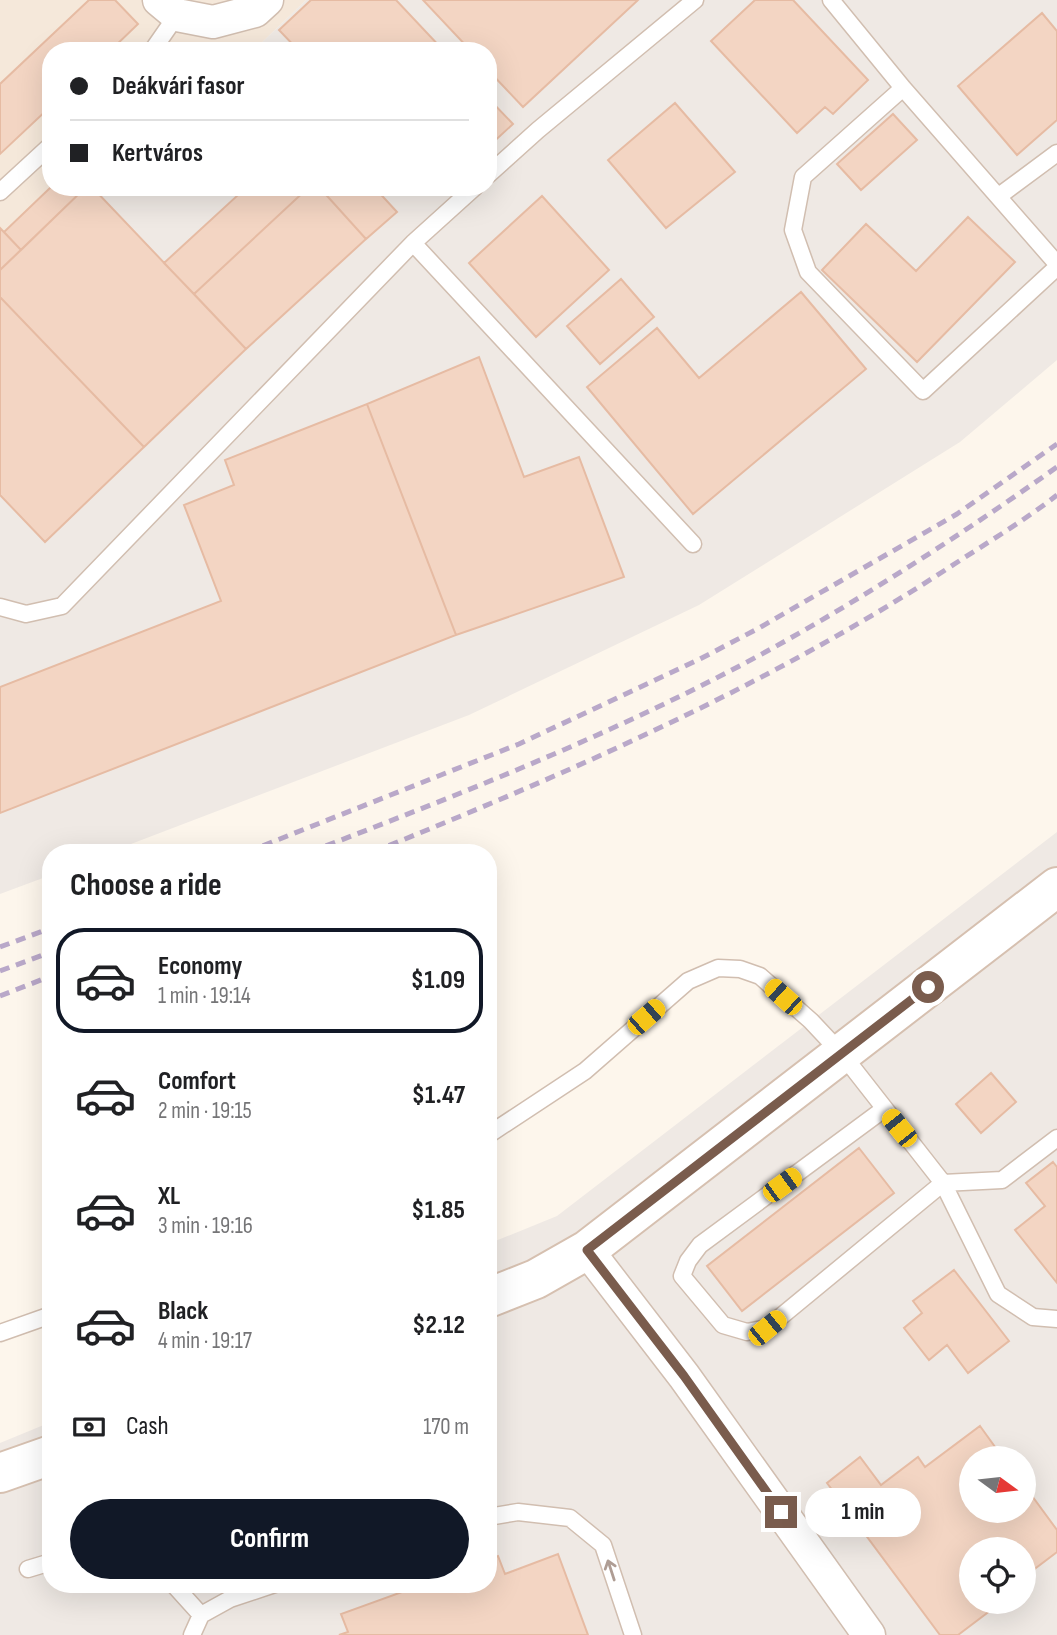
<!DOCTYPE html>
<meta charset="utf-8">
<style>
body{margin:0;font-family:"Sofia Sans Condensed",sans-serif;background:#f2f2f2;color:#202124;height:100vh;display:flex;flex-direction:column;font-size:26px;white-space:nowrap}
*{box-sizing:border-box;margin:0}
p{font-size:23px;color:#757577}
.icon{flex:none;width:38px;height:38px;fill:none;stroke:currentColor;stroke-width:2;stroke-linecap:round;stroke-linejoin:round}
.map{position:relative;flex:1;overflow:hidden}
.sheet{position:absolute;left:42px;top:844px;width:455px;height:749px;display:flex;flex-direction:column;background:#fff;border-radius:28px;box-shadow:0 7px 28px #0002}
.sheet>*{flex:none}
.hud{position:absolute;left:42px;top:42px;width:455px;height:154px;border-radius:28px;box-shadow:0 7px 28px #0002;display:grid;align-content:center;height:154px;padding:0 28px;background:#fff}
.needle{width:46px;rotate:105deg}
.tools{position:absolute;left:959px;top:1446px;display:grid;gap:14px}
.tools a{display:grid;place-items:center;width:77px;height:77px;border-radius:50%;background:#fff;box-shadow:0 7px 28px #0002;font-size:35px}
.end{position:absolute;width:32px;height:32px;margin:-16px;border:9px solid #7a5c4d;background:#fff;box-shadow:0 0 0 4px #fff}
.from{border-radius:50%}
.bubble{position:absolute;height:49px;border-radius:24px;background:#fff;box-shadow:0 7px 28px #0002;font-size:23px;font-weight:700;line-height:49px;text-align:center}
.car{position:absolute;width:21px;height:42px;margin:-21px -10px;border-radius:9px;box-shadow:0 0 5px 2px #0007;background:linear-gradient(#f5c518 24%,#345 0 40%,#f5c518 0 76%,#345 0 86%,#f5c518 0)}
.hud b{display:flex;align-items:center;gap:24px;height:66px;font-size:26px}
.hud b+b{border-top:2px solid #e0e0e0}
.hud i{width:18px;height:18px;background:#202124}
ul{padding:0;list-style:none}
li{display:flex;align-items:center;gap:21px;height:105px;margin:0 14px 10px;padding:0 14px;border:4px solid transparent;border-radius:28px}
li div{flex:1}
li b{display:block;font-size:26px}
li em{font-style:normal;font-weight:700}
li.current{border-color:#111827}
li>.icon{width:63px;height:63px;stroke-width:1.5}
h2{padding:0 28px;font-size:32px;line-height:84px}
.pay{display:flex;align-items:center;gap:18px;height:77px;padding:0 28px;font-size:26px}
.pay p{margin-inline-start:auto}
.primary-button{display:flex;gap:14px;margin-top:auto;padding:14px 28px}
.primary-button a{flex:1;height:80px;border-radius:42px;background:#111827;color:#fff;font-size:28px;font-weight:700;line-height:80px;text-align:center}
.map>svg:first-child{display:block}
.residential{fill:#f5e8da}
.industrial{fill:#efe9e4;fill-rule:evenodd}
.building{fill:#f3d5c3;stroke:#e6bba3;stroke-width:2}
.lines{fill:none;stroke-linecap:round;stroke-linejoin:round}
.lane-casing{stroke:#d1beb0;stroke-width:19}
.street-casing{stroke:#d1beb0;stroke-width:35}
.secondary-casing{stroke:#d6c0b0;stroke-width:42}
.lane{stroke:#fff;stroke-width:16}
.street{stroke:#fff;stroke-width:32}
.secondary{stroke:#fff;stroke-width:38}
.rail{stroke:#b9a8c9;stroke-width:5;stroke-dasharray:10 7;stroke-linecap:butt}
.oneway{stroke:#af9d94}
.route{stroke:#7a5c4d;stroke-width:9}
</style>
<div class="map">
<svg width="1057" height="1635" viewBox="0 0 1057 1635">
<rect width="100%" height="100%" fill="#fdf6ec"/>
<path class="residential" d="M0 0H306L253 51H51V187H91L0 272Z"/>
<path class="industrial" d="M306 0H1057V360L960 442 699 605 469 715 110 852H51V875L0 894V272L91 187H488V51H253Z
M1057 832V1635H0V1443L51 1422V1584H488V1244L557 1216ZM971 1458H1024V1510H971ZM971 1549H1024V1601H971Z"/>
<path class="building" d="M89 0H115L138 24 110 51H51V106L0 154V84Z
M311 0H396L444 51H299L279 30Z
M423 0H638L523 107 488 70V51H471Z
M755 0H793L868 80 833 114 825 107 797 133 711 41Z
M1042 13 1057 31V120L1017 155 958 86Z
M488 98 513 124 488 147Z
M675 103 735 172 666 228 608 160Z
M893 114 917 140 861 190 837 164Z
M51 187H86L21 250 4 232Z
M86 187H92L246 349 144 447 0 297V270Z
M230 187H309L194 294 164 263 237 196Z
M309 187H319L366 239 246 349 194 294Z
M319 187H374L397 212 366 239Z
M542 196 609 270 536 337 469 263Z
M968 217 1015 262 917 362 822 270 866 224 916 271Z
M0 228 21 250 0 270Z
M621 279 654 317 600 364 567 326Z
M801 292 866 369 693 514 587 387 657 328 699 378Z
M0 297 144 447 45 542 0 495Z
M479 357 524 477 579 457 624 577 456 635 367 404Z
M367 404 456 635 0 813V687L221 601 184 505 234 485 225 460Z
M991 1073 1016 1102 981 1133 956 1104Z
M859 1148 894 1193 742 1311 707 1266Z
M1053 1162 1057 1167V1283L1015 1230 1045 1206 1026 1183Z
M954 1270 1009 1341 968 1373 947 1345 929 1360 904 1328 922 1313 913 1301Z
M980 1426 1003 1458H971V1510H1024V1485L1057 1530V1552L1024 1577V1549H971V1601H1003L958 1635H940L827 1483 860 1457 881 1485 918 1457 925 1467Z
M558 1554 588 1635H339L348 1632 341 1614 424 1584H488V1560L498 1556 505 1574Z"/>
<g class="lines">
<g class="lane-casing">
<path id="lane" d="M831 0 903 88 1057 264
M152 51 177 15
M903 88 803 177 793 230 808 272 923 391 1057 267
M488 175 538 130 695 0
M0 192 51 145
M999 196 1057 153
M413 243 693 544
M0 607 26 614 62 606 413 243 475 187
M884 1109 700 1245 688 1261 682 1276 723 1325 747 1332 767 1328 943 1183 1002 1180 1057 1138
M488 1135 585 1071 688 981 718 968 740 969 760 976 811 1021 842 1054 943 1183 998 1294 1033 1317 1057 1319
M0 1333 51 1315
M488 1517 518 1512 570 1518 603 1545 633 1635
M28 1569 51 1562
M173 1584 201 1615
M192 1635 201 1615 230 1599 275 1584"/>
</g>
<g class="street-casing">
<path id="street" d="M159 0 177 15 213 22 255 11 267 0
M587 1250 684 1376 869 1635"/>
</g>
<g class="secondary-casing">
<path id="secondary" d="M488 1298 536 1279 587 1250 1057 887
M0 1473 51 1455"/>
</g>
<use href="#lane" class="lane"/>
<use href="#street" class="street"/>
<use href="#secondary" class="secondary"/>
<path class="rail" d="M247 852 519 744 700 659 759 628 957 514 1057 444
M310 852C466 792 624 730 771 649 870 594 965 532 1057 467
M373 852C576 770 772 684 956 563 990 541 1025 520 1057 495
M0 947 51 928
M0 971 51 952
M0 996 51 976"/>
</g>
<defs><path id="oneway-shaft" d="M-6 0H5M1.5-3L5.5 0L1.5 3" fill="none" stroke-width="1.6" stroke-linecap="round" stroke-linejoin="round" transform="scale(1.75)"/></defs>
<use class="oneway" href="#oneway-shaft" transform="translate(611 1570) rotate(-108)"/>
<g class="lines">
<path class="route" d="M781 1512 684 1376 587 1250 928 987"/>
</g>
</svg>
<div class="tools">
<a><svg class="needle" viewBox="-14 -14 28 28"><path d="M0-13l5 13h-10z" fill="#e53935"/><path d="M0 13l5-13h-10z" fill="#757577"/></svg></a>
<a><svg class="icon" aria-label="locate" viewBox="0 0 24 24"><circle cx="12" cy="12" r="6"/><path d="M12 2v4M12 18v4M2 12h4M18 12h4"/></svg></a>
</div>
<i class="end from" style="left:928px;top:987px"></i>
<i class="end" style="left:781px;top:1512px"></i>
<div class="bubble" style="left:805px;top:1488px;width:116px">1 min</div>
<i class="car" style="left:783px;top:997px;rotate:312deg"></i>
<i class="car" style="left:646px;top:1017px;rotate:49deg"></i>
<i class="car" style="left:899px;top:1128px;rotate:321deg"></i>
<i class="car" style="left:782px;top:1185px;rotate:54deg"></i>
<i class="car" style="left:767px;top:1328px;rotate:51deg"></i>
<div class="hud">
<b><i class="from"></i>Deákvári fasor</b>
<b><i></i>Kertváros</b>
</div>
<section class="sheet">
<h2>Choose a ride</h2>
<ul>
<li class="current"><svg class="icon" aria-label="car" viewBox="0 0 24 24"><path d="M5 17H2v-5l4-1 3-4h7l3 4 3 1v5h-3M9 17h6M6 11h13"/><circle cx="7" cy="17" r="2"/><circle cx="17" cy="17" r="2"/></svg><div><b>Economy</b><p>1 min · 19:14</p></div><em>$1.09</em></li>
<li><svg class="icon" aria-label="car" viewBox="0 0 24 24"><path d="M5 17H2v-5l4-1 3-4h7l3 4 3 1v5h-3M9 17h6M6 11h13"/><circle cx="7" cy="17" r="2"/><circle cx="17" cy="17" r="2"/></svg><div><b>Comfort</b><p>2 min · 19:15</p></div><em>$1.47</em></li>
<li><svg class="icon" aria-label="car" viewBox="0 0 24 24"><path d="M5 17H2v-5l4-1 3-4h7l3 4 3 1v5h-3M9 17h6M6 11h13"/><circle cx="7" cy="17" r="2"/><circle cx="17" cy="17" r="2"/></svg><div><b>XL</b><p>3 min · 19:16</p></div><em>$1.85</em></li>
<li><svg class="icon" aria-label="car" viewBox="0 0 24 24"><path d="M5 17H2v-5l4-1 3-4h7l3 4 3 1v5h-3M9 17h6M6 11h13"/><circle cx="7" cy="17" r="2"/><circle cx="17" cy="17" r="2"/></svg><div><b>Black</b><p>4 min · 19:17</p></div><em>$2.12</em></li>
</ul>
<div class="pay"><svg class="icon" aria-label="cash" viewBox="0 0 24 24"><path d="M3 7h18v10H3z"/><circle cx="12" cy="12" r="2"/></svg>Cash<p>170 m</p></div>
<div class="primary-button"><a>Confirm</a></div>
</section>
</div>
